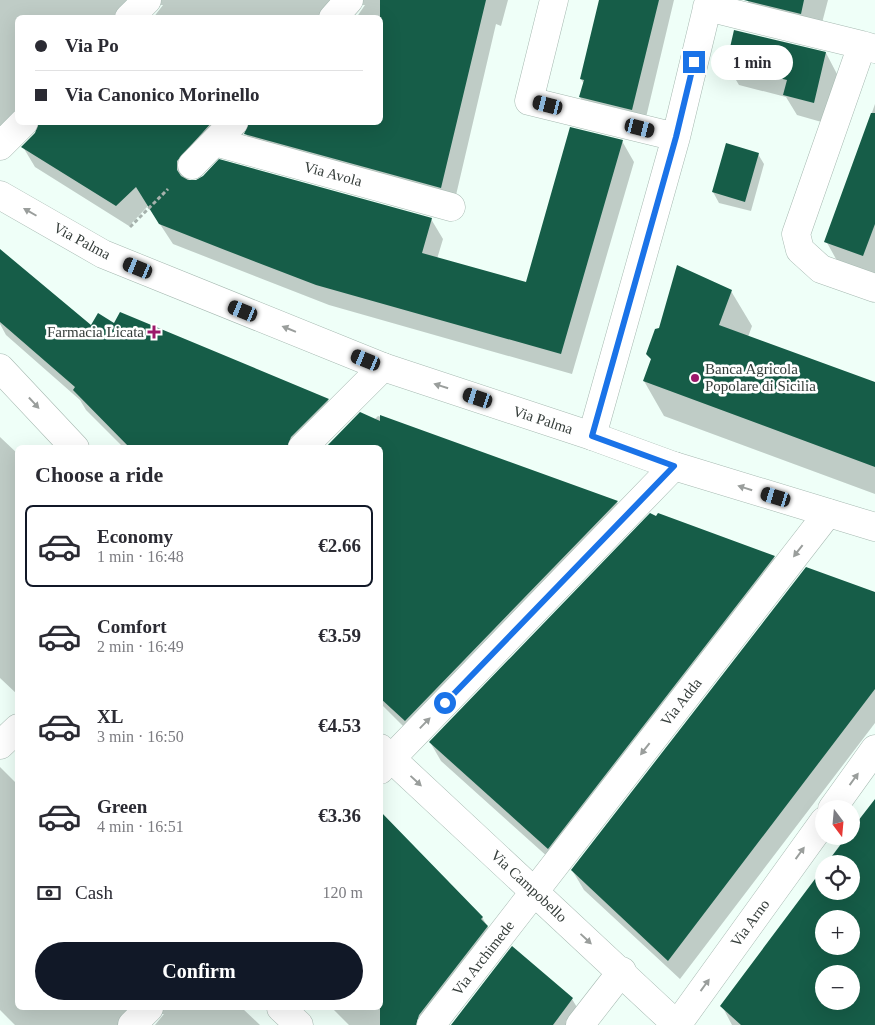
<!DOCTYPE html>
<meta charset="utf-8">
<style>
body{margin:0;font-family:Georgia,serif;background:#f7f7f7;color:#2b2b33;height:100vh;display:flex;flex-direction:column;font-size:19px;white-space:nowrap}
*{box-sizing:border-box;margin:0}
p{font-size:16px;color:#7c7c81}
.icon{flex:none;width:28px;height:28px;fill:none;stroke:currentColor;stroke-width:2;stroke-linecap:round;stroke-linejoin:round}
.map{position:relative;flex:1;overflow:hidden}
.sheet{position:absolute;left:15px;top:445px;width:368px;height:565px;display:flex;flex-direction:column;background:#fff;border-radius:8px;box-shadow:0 5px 20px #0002}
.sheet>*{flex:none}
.hud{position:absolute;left:15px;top:15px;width:368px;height:110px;border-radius:8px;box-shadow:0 5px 20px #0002;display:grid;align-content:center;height:110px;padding:0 20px;background:#fff}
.needle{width:32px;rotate:164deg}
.tools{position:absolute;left:815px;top:800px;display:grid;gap:10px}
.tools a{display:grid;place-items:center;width:45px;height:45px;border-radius:50%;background:#fff;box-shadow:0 5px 20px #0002;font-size:25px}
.end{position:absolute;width:22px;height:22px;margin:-11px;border:6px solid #1a73e8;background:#fff;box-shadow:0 0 0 2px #fff}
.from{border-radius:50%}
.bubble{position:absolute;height:35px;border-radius:18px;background:#fff;box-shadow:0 5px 20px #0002;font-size:16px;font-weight:700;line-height:35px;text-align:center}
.car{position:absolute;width:15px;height:30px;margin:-15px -8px;border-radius:6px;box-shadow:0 0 4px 1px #0007;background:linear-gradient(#222 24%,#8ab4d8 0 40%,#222 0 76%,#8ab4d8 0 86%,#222 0)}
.hud b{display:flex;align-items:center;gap:18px;height:48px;font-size:19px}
.hud b+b{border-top:1px solid #e1e1e2}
.hud i{width:12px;height:12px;background:#2b2b33}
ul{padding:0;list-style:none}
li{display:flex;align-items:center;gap:15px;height:82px;margin:0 10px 8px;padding:0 10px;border:2px solid transparent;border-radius:8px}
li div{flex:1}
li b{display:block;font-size:19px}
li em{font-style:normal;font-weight:700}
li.selected{border-color:#111827}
li>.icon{width:45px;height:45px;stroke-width:1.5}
h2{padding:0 20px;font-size:22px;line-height:60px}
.pay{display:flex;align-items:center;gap:12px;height:55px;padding:0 20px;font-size:19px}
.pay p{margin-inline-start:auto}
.cta{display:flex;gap:10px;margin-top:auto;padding:10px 20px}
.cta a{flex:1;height:58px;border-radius:30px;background:#111827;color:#fff;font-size:20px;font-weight:700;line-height:58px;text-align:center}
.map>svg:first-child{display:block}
.shadow{fill:#0003;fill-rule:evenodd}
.building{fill:#165d48;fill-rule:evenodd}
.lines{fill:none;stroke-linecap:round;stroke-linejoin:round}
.minor-casing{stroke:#a6b9b1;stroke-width:29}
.major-casing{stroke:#a6b9b1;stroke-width:29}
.path{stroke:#a6b2ad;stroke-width:3;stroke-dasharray:4 2.5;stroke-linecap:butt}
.minor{stroke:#fff;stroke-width:28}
.major{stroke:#fff;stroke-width:28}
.oneway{fill:#9a9e9c}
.route{stroke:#1a73e8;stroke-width:6}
.poi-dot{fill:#9c186a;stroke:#fff;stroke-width:2}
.labels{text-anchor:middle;stroke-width:5;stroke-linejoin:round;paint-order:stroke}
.street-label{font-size:15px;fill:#343c39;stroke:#fff}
.poi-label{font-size:15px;fill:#343c39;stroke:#fff;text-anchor:end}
</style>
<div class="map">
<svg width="875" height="1025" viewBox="0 0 875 1025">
<rect width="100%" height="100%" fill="#effff8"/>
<path class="shadow" d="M0 0H508L501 26 496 24 453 208 257 154 246 134 250 127H241L234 132 188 181 431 219 443 239 437 259 527 283 622 141 634 162 572 374 329 305 173 244 148 206 129 226 35 167 23 147 40 127H31L0 147ZM155 5H163L153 18H342L357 5H365L356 18H380V122H18V18H139Z
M600 0H674L643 130 592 117 580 97 584 84 581 79Z
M747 0H828L817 42 763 29Z
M826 53 837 74 825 123 797 115 786 97 739 85 727 65Z
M875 104V286L845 275 826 241Z
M758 154 764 164 751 211 719 203 713 192Z
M0 251 92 327 114 324 121 314 328 400 339 420 313 448H124L86 410 80 400 6 335 0 324Z
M731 291 752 326 748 337 875 388V494L664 416 644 381 652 361 648 353Z
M378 416 617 502 628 522 417 740 380 703V448L374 420Z
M0 437 18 454V695L0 678Z
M774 557 785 575 559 867 441 761 430 742Z
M875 594V723L680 979 584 890 572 870Z
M0 767 18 785V1008H242L260 1025H155L164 1014H157L144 1025H15L0 1010Z
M875 801V1025H732L722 1006 824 891H851V836ZM824 919H851V946H824ZM824 974H851V1001H824Z
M380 814 482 917 499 947 439 1025H349L332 1008H380Z
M572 999 584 1019 580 1025H452Z"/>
<path class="building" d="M380 0H486L441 188 244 134 249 122H380Z
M599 0H659L632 110 579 97 584 80 580 79Z
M744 0H804L801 14Z
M734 30 826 52 814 103 783 95 787 80 726 65Z
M871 113H875V224L863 256 824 242Z
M39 122H212L177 161V170L181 176 188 180H196L203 176 219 159 432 218 422 253 526 282 570 127 623 140 561 354 316 285 225 250 159 224 136 187 116 206 21 147 35 133Z
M726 143 759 153 745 202 712 192Z
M0 249 91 325 98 313 114 323 120 312 329 399 291 437 287 448H130L73 390 75 387 0 322Z
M677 265 732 290 719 325 875 382V467L643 381 651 359 646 354 655 329 659 328Z
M360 412 380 421V415L618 501 405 721 380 698V448H325Z
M650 513 656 516 658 513 775 556 548 849 429 742Z
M806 567 875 592V689L668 961 571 870Z
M875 799V1025H741L720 1006 824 867V891H851V864H826L847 836H851V830ZM824 919H851V946H824ZM824 974H851V1001H824Z
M380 811 483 917 481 919 488 926 419 1015 416 1025H380Z
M512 946 573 998 553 1025H451Z"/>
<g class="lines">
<g class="minor-casing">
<path id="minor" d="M554 0 529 101 676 137
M707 7 862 45
M129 18 147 0
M333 18 349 0
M875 49 862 45 796 234 800 250 821 269 875 288
M215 142 451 207
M0 146 24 122
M192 165 234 122
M592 436 676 137 709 0
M302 448 383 367
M0 745 18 728
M380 770 674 466
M832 809 875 749
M281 1008 299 1025
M132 1025 149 1008
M431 1025 828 513
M580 1025 622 971
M677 1025 824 821"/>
</g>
<g class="major-casing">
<path id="major" d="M0 195 103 254 383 367 592 436 674 466 875 527
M0 368 75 448
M380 748 677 1025"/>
</g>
<path class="path" d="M130 227 168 189"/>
<use href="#minor" class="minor"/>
<use href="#major" class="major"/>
</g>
<defs><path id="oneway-solid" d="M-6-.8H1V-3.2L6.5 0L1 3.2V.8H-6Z" transform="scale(1.25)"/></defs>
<g class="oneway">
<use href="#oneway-solid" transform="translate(30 212) rotate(-150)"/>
<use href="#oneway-solid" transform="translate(289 329) rotate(-158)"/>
<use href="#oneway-solid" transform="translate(441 386) rotate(-162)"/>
<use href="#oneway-solid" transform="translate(34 403) rotate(47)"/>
<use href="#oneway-solid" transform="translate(745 488) rotate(-163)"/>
<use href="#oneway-solid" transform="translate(798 551) rotate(128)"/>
<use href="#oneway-solid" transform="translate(425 723) rotate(-46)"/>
<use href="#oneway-solid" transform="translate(645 749) rotate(128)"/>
<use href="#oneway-solid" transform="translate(854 779) rotate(-54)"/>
<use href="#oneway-solid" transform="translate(416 781) rotate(43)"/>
<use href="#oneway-solid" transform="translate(800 853) rotate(-54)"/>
<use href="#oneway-solid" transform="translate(586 939) rotate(43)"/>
<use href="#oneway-solid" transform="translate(705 985) rotate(-54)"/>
</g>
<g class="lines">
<path class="route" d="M445 703 674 466 592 436 676 137 694 62"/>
</g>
<g class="poi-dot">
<path d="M151.5 324.5h5v5h5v5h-5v5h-5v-5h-5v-5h5z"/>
<circle cx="695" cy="378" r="5"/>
</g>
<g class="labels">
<g class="street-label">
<text transform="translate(333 174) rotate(15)" y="5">Via Avola</text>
<text transform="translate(82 241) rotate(28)" y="5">Via Palma</text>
<text transform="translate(543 420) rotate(18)" y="5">Via Palma</text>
<text transform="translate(681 702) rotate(-52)" y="5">Via Adda</text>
<text transform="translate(529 886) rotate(43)" y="5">Via Campobello</text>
<text transform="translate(750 923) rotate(-54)" y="5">Via Arno</text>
<text transform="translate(483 958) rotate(-52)" y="5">Via Archimede</text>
</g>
<g class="poi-label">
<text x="144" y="337">Farmacia Licata</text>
<text x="705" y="374" text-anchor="start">Banca Agricola<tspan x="705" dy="17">Popolare di Sicilia</tspan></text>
</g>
</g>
</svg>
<div class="tools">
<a><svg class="needle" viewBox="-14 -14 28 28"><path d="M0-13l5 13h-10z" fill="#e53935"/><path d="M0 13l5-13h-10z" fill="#7c7c81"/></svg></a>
<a><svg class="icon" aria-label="locate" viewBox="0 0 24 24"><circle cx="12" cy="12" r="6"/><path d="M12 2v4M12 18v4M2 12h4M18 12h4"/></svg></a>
<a>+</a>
<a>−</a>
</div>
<i class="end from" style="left:445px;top:703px"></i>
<i class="end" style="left:694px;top:62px"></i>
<div class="bubble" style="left:711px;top:45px;width:82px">1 min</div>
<i class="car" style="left:548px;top:105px;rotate:284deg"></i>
<i class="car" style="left:640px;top:128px;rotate:104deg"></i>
<i class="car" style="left:138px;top:268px;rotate:292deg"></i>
<i class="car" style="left:243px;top:311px;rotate:292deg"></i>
<i class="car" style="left:366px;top:360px;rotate:292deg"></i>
<i class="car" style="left:478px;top:398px;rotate:288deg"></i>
<i class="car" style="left:776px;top:497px;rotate:287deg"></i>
<div class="hud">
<b><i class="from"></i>Via Po</b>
<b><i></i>Via Canonico Morinello</b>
</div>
<section class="sheet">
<h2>Choose a ride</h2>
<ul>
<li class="selected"><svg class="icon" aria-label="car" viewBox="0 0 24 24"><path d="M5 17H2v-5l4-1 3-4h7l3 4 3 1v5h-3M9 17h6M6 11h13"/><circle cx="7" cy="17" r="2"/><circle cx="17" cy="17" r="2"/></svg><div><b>Economy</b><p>1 min · 16:48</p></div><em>€2.66</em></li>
<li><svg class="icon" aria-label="car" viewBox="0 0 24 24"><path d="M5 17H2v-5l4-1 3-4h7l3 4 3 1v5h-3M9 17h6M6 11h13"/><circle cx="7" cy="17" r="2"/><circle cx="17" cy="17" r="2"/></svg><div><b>Comfort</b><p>2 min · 16:49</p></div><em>€3.59</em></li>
<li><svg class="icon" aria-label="car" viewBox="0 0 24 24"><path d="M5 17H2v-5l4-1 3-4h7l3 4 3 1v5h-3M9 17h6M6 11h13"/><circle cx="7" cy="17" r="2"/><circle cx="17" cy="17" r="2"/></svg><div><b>XL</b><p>3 min · 16:50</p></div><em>€4.53</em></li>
<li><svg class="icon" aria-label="car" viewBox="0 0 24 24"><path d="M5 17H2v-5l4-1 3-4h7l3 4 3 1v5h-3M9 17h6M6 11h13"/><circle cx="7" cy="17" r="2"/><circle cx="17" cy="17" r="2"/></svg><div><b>Green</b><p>4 min · 16:51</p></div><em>€3.36</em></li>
</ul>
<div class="pay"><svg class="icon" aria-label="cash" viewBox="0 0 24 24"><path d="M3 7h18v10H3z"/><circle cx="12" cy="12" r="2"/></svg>Cash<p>120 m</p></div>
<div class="cta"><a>Confirm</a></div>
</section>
</div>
